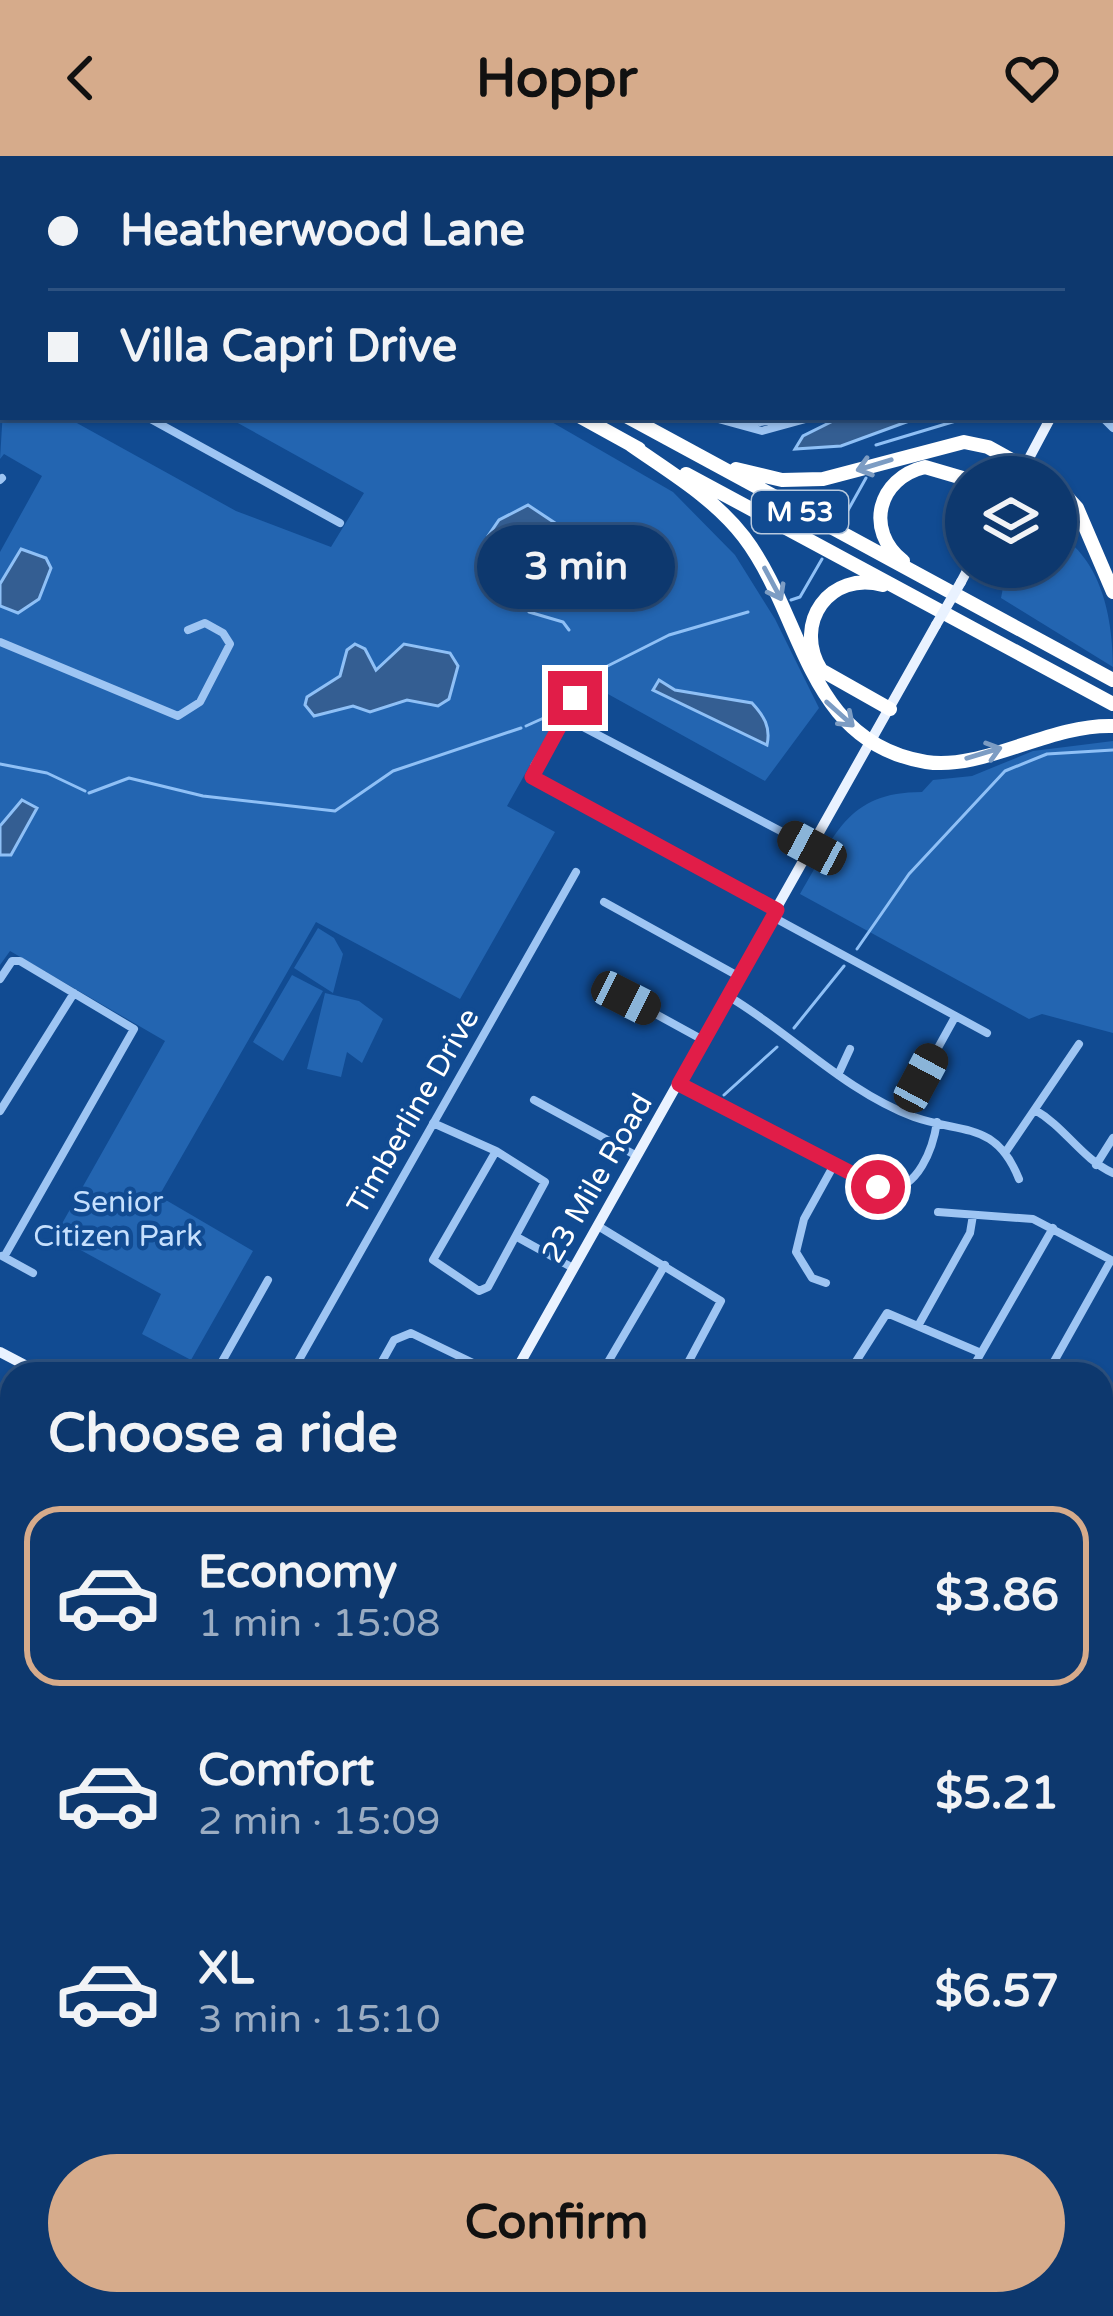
<!DOCTYPE html>
<meta charset="utf-8">
<style>
body{margin:0;font-family:"Varela Round",sans-serif;background:#1b4376;color:#f1f3f6;height:100vh;display:flex;flex-direction:column;font-size:45px;white-space:nowrap}
*{box-sizing:border-box;margin:0}
p{font-size:39px;color:#9aacc2}
.icon{flex:none;width:66px;height:66px;fill:none;stroke:currentColor;stroke-width:2;stroke-linecap:round;stroke-linejoin:round}
.map{position:relative;flex:1;overflow:hidden}
.sheet{position:absolute;left:0px;top:1206px;width:1113px;height:954px;display:flex;flex-direction:column;background:#0d386e;border-radius:36px 36px 0 0;box-shadow:0 3px 9px #0004,0 0 0 3px #2d5281}
.sheet>*{flex:none}
.hud{position:absolute;left:0px;top:0px;width:1113px;height:264px;box-shadow:0 3px 9px #0004,0 0 0 3px #2d5281;display:grid;align-content:center;height:264px;padding:0 48px;background:#0d386e}
.controls{position:absolute;left:945px;top:300px;display:grid;gap:24px}
.controls a{display:grid;place-items:center;width:132px;height:132px;border-radius:50%;background:#0d386e;box-shadow:0 3px 9px #0004,0 0 0 3px #2d5281;font-size:60px}
.end{position:absolute;width:54px;height:54px;margin:-27px;border:15px solid #e11d48;background:#fff;box-shadow:0 0 0 6px #fff}
.from{border-radius:50%}
.bubble{position:absolute;height:84px;border-radius:42px;background:#0d386e;box-shadow:0 3px 9px #0004,0 0 0 3px #2d5281;font-size:39px;font-weight:700;line-height:84px;text-align:center}
.car{position:absolute;width:36px;height:72px;margin:-36px -18px;border-radius:15px;box-shadow:0 0 9px 3px #0007;background:linear-gradient(#222 24%,#8ab4d8 0 40%,#222 0 76%,#8ab4d8 0 86%,#222 0)}
.hud b{display:flex;align-items:center;gap:42px;height:114px;font-size:45px}
.hud b+b{border-top:3px solid #2d5281}
.hud i{width:30px;height:30px;background:#f1f3f6}
ul{padding:0;list-style:none}
li{display:flex;align-items:center;gap:36px;height:180px;margin:0 24px 18px;padding:0 24px;border:6px solid transparent;border-radius:36px}
li div{flex:1}
li b{display:block;font-size:45px}
li em{font-style:normal;font-weight:700}
li.selected{border-color:#d6ab8b}
li>.icon{width:108px;height:108px;stroke-width:1.5}
h2{padding:0 48px;font-size:54px;line-height:144px}
.button{display:flex;gap:24px;margin-top:auto;padding:24px 48px}
.button a{flex:1;height:138px;border-radius:72px;background:#d6ab8b;color:#111;font-size:48px;font-weight:700;line-height:138px;text-align:center}
header{display:flex;justify-content:space-between;align-items:center;height:156px;padding:0 48px;background:#d6ab8b;color:#111;font-size:54px;font-weight:700}
.map>svg:first-child{display:block}
.green{fill:#2365b1}
.water{fill:#345e92;stroke:#8fc0f6;stroke-width:3}
.lines{fill:none;stroke-linecap:round;stroke-linejoin:round}
.stream{stroke:#8fc0f6;stroke-width:3}
.minor{stroke:#9ec5f3;stroke-width:8}
.major{stroke:#e9f2ff;stroke-width:10}
.highway{stroke:#fff;stroke-width:14}
.major-bridge{stroke:#e9f2ff;stroke-width:10}
.oneway{stroke:#7c9cc3}
.route{stroke:#e11d48;stroke-width:15}
.labels{text-anchor:middle;stroke-width:9;stroke-linejoin:round;paint-order:stroke}
.shield{fill:#114b92;stroke:#b8c9de;stroke-width:3}
.shield-label{font-size:27px;font-weight:bold;fill:#fff}
.street-label{font-size:30px;fill:#fff;stroke:#114b92}
.park-label{font-size:30px;fill:#c5dffd;stroke:#114b92}
</style>
<header><svg class="icon" aria-label="back" viewBox="0 0 24 24"><path d="M15 5l-7 7 7 7"/></svg>Hoppr<svg class="icon" aria-label="heart" viewBox="0 0 24 24"><path d="M12 20l-8-8c-3-5 5-10 8-4 3-6 11-1 8 4z"/></svg></header>
<div class="map">
<svg width="1113" height="2160" viewBox="0 0 1113 2160">
<rect width="100%" height="100%" fill="#114b92"/>
<path class="green" d="M3 254V261H66L236 355 331 391 364 337 227 261H543L673 336 735 399 775 463 819 552 765 625 579 522 507 650 555 676 460 843 316 766 159 1040 253 1095 191 1204 142 1178 161 1138 55 1080 165 885 10 795 0 809V396L42 320 4 298 0 303Z
M1056 377C1102 402 1113 464 1113 511L1001 442 1007 411H1056Z
M1113 585V877L1042 858 1029 863 800 738C835 680 846 636 922 636L933 624 972 620 1033 595Z
M318 772 334 782 343 798 333 837 294 812Z
M292 819 323 835 283 905 253 886Z
M325 837 359 845 383 863 362 907 347 896 341 921 307 913Z
M12 1406V1793L0 1787V1428Z"/>
<path class="water" d="M841 261H920L841 290 795 293 803 280Z
M528 349 558 369 550 402C533 417 510 411 493 399L488 380 499 364Z
M21 393 46 402 51 412 39 443 18 457 0 450V428Z
M355 488 365 493 376 514 404 488 450 497 458 510 449 543 438 550 407 544 370 556 353 550 314 560 305 549 307 541 340 520 347 494Z
M659 524 675 534 752 547C764 560 771 571 767 589L653 534Z
M22 644 37 652 11 699H0V670Z"/>
<g class="lines">
<path class="stream" d="M876 289 969 261
M842 365 866 322
M538 425 539 440 529 456 563 466 569 474
M791 444 800 441 822 403
M526 570 557 556 564 532 669 479 748 456
M0 608 47 617 85 635
M89 637 129 622 203 640 335 655 393 615 521 572
M857 793 909 718 1005 615 1047 598 1113 594
M794 872 844 810
M724 939 777 891
M0 1522 12 1528"/>
<path class="minor" d="M439 0 445 3
M1073 0 1079 3
M458 3 460 0
M700 3 702 0
M1110 20 1113 22
M0 181 3 182
M147 261 340 367
M711 261 762 275 813 261
M734 261 760 266 790 261
M1102 261 1113 272
M0 324 2 322
M0 486 178 560 200 546 230 488 223 477 205 467 188 474
M575 542 534 610V623L776 753
M564 561 811 691
M604 746 738 820
M773 761 987 877
M0 823 12 805H20L134 873 4 1101
M610 833 703 884
M728 840C792 878 843 934 914 961 962 978 996 965 1019 1023
M838 919 850 893
M678 928 887 1034C918 1033 933 993 937 966
M534 944 637 1000
M1035 954C1065 971 1082 1003 1113 1017
M0 955 74 837
M903 955 955 861
M433 967 496 995 545 1026 488 1131 479 1135 433 1104 496 995
M1005 997 1079 888
M1096 1009 1113 982
M938 1056 1033 1063 1113 1105
M598 1070 721 1145 682 1218
M517 1081 573 1112
M2 1100 33 1117
M826 1127 812 1122 796 1096 804 1063 835 1007
M918 1170 970 1077 973 1059
M215 1218 268 1124
M291 1218 576 716
M375 1218 394 1184 411 1177 496 1218
M601 1218 665 1109
M848 1218 887 1157 981 1197
M969 1218 1053 1072
M1047 1218 1111 1104
M1101 1264 1113 1242
M1101 1526 1113 1523
M1101 1601 1113 1580
M0 1902 12 1909
M1101 1919 1113 1926
M1101 1985 1113 1991
M1101 2049 1113 2054
M0 2101 12 2108
M631 2148 652 2160
M769 2160 775 2148
M838 2160 845 2148
M904 2160 910 2148
M991 2160 998 2148
M1062 2160 1067 2148"/>
<path class="major" d="M1110 151 1113 146
M1019 321 1051 261
M961 426 969 411
M0 1196 42 1218
M514 1218 936 469
M1101 1796 1113 1803
M0 2147 12 2125"/>
<path class="highway" d="M57 0 65 3
M115 0 123 3
M581 261 639 293
M628 261 1113 524
M631 289C671 317 714 342 744 381 805 461 805 586 926 606 983 615 1049 568 1113 570
M736 313 782 324 823 323 964 286 988 291 1043 321
M686 318 1113 548
M1056 329 1077 352 1113 436
M903 405C864 374 878 322 925 311L966 323
M883 429C830 414 792 467 821 514L890 553"/>
<path class="major-bridge" d="M936 469 961 426"/>
</g>
<defs><path id="oneway-shaft" d="M-6 0H5M1.5-3L5.5 0L1.5 3" fill="none" stroke-width="1.6" stroke-linecap="round" stroke-linejoin="round" transform="scale(3)"/></defs>
<g class="oneway">
<use href="#oneway-shaft" transform="translate(874 309) rotate(163)"/>
<use href="#oneway-shaft" transform="translate(773 428) rotate(62)"/>
<use href="#oneway-shaft" transform="translate(840 558) rotate(42)"/>
<use href="#oneway-shaft" transform="translate(984 597) rotate(-17)"/>
</g>
<g class="lines">
<path class="route" d="M575 542 532 621 777 754 679 928 878 1031"/>
</g>
<g class="labels">
<rect class="shield" x="752" y="335" width="96" height="42" rx="9"/>
<g class="shield-label">
<text x="800" y="365">M 53</text>
</g>
<g class="street-label">
<text transform="translate(413 955) rotate(-60)" y="10">Timberline Drive</text>
<text transform="translate(597 1022) rotate(-60)" y="10">23 Mile Road</text>
</g>
<g class="park-label">
<text x="118" y="1056">Senior<tspan x="118" dy="34">Citizen Park</tspan></text>
</g>
</g>
</svg>
<div class="controls">
<a><svg class="icon" aria-label="layers" viewBox="0 0 24 24"><path d="M12 4l9 5-9 5-9-5zM3 14l9 5 9-5"/></svg></a>
</div>
<i class="end from" style="left:878px;top:1031px"></i>
<i class="end" style="left:575px;top:542px"></i>
<div class="bubble" style="left:477px;top:369px;width:198px">3 min</div>
<i class="car" style="left:812px;top:692px;rotate:298deg"></i>
<i class="car" style="left:626px;top:842px;rotate:117deg"></i>
<i class="car" style="left:921px;top:922px;rotate:28deg"></i>
<div class="hud">
<b><i class="from"></i>Heatherwood Lane</b>
<b><i></i>Villa Capri Drive</b>
</div>
<section class="sheet">
<h2>Choose a ride</h2>
<ul>
<li class="selected"><svg class="icon" aria-label="car" viewBox="0 0 24 24"><path d="M5 17H2v-5l4-1 3-4h7l3 4 3 1v5h-3M9 17h6M6 11h13"/><circle cx="7" cy="17" r="2"/><circle cx="17" cy="17" r="2"/></svg><div><b>Economy</b><p>1 min · 15:08</p></div><em>$3.86</em></li>
<li><svg class="icon" aria-label="car" viewBox="0 0 24 24"><path d="M5 17H2v-5l4-1 3-4h7l3 4 3 1v5h-3M9 17h6M6 11h13"/><circle cx="7" cy="17" r="2"/><circle cx="17" cy="17" r="2"/></svg><div><b>Comfort</b><p>2 min · 15:09</p></div><em>$5.21</em></li>
<li><svg class="icon" aria-label="car" viewBox="0 0 24 24"><path d="M5 17H2v-5l4-1 3-4h7l3 4 3 1v5h-3M9 17h6M6 11h13"/><circle cx="7" cy="17" r="2"/><circle cx="17" cy="17" r="2"/></svg><div><b>XL</b><p>3 min · 15:10</p></div><em>$6.57</em></li>
</ul>
<div class="button"><a>Confirm</a></div>
</section>
</div>
